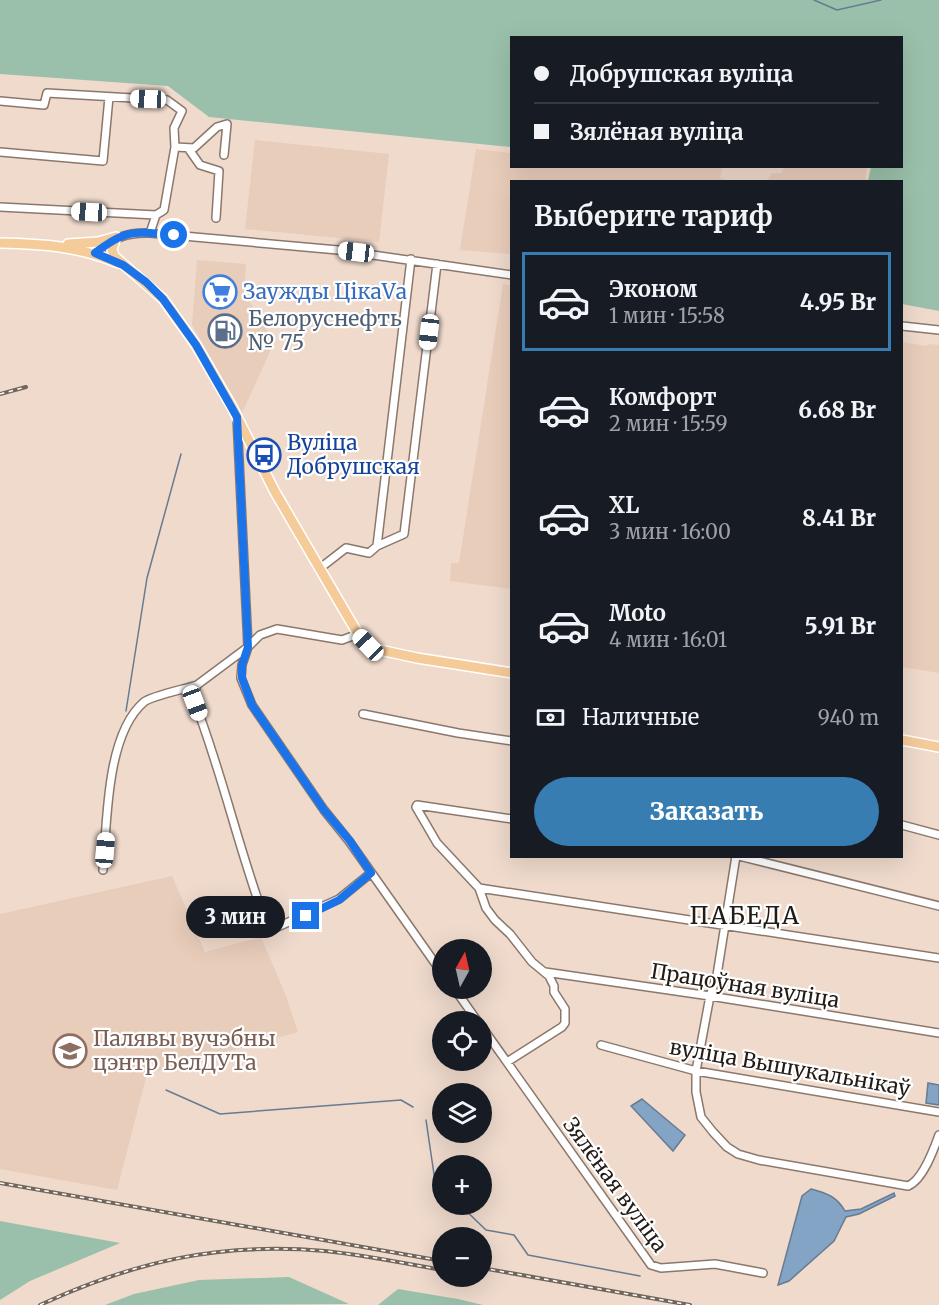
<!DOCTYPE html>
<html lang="ru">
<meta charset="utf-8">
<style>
body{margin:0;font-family:Merriweather,serif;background:#242831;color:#f1f3f6;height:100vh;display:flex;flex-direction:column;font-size:22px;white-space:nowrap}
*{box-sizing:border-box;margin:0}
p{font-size:20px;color:#9ea1a6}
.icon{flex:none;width:33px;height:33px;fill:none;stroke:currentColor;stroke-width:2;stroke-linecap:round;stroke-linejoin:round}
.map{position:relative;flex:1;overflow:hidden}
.side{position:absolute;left:510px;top:180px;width:393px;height:678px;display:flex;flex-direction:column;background:#171b24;border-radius:0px;box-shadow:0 6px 24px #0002}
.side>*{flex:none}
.banner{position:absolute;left:510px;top:36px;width:393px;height:132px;border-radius:0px;box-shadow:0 6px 24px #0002;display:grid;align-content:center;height:132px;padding:0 24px;background:#171b24}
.needle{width:39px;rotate:8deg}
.tools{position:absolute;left:432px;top:939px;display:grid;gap:12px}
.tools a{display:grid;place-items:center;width:60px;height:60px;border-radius:50%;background:#171b24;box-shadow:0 6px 24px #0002;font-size:30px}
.end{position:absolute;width:27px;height:27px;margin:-14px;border:8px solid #1a73e8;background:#fff;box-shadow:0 0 0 3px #fff}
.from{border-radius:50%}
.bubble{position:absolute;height:42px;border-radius:21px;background:#171b24;box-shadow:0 6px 24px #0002;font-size:20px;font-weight:800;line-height:42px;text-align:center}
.car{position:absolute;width:18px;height:36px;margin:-18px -9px;border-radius:8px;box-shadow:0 0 4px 2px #0007;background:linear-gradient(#fff 24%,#345 0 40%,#fff 0 76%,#345 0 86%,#fff 0)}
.banner b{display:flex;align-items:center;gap:21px;height:57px;font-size:22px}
.banner b+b{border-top:2px solid #363941}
.banner i{width:15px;height:15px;background:#f1f3f6}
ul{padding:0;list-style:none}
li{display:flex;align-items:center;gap:18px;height:99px;margin:0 12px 9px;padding:0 12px;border:3px solid transparent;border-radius:0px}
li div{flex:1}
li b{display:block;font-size:22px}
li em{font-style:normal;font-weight:800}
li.active{border-color:#377db2}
li>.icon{width:54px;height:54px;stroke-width:1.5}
h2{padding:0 24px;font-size:27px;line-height:72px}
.pay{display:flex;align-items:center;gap:15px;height:66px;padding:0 24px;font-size:22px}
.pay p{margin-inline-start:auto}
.button{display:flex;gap:12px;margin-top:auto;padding:12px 24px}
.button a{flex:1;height:69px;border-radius:36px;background:#377db2;color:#fff;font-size:24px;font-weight:800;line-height:69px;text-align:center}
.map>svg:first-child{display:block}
.built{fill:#e9cdbb}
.green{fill:#9ac0ab}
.water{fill:#84a4c6;stroke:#677b91;stroke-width:1.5}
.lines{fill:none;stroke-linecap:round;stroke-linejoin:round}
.stream{stroke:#677b91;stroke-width:1.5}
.minor-casing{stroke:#8b786c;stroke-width:10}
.major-casing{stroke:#fff;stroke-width:12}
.minor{stroke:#fff;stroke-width:7}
.major{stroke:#f5cb9a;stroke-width:9}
.rail-casing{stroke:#71655c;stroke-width:4}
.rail{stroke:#fff;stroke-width:1.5;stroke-dasharray:4.5;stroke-linecap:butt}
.route{stroke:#1a73e8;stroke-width:8}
.labels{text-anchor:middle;stroke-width:4.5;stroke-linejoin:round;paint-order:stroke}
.shop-label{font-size:21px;fill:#366cbe;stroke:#fff;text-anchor:start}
.service-label{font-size:21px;fill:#4e5e75;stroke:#fff;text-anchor:start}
.transit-label{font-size:21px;fill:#164399;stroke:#fff;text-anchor:start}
.street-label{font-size:21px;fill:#221b16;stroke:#fff}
.education-label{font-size:21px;fill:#785e54;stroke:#fff;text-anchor:start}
.quarter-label{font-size:24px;letter-spacing:1.5px;fill:#221b16;stroke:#fff}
</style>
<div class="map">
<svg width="939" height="1305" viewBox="0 0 939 1305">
<rect width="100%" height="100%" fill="#efdacc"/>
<path class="built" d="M255 140 389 154 379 242 245 229Z
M476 149 511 153 512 166 716 167 722 168 720 178 727 180V181L512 182 511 254 460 250Z
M785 167V166L867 167 865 181H767L772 173H781Z
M197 260 246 264 244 292 274 343 242 413 192 325Z
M503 284 512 286 511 589 450 581 451 563H459Z
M902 342 927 346 928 344 939 345V673L902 667Z
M172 876 205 952 261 937 286 996 298 1032 147 1074 117 1190 0 1169V914Z"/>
<path class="green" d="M0 0H939V311L902 304V182L868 181 871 167 902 166V38H512L511 147 209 117 168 86 0 74Z
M0 1221 120 1243 30 1281 0 1300Z
M289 1277 349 1304 105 1305 134 1294 199 1280Z
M398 1289 458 1299 483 1305H378Z"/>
<path class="water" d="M928 1083 939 1085V1105L926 1103Z
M642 1099 685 1135 673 1151 631 1106Z
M811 1189C827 1193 837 1197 845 1211L861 1209 894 1193 895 1196 859 1214 846 1217 834 1241 789 1281 778 1285 802 1196Z"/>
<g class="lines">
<path class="stream" d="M814 0 837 10 881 0
M126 711 147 578 181 454
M166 1090 220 1114 401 1100 413 1107
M426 1120 435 1181 442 1188
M459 1204 486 1230 514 1235 528 1255 640 1276"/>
<g class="minor-casing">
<path id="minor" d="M0 101 44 105 47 93 167 100 182 111 174 128 175 147 164 210 156 215 150 233
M175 147 194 148 217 127 227 124 224 155
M188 148 200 165 219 171 216 218
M0 152 103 161 109 97
M0 207 156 215
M95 253C116 238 124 232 150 233L338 250 512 275
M902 326 939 330
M237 418 248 647 242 665 241 678 252 705 324 810 349 841 442 973
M377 546 404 534 437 264
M319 569 346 548 369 553 377 546 411 259
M358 634 342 640 277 629 260 635 248 647 197 685 194 694 195 703C224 778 240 856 269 931L339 899 371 873
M363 714 458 733 512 741
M902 825 939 835
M736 856 717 975 710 996 696 1071V1092L701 1117 713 1132 727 1147 738 1154 759 1160 908 1186C923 1180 934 1149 939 1135
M739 856 939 906
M103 870C107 823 106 734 144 702 151 696 185 689 197 685
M479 888 939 958
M545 972 710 996 939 1033
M454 988 478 1022
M482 1027 651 1265 661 1268 715 1264 763 1273
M601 1045 696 1071 939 1112
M507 1062 562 1027 565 1023V1009L554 992V986L549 976 532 962 510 934 495 920 486 908 479 888 437 843 416 807 417 805 512 819"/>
</g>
<g class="major-casing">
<path id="major" d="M116 237 112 249 114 256 163 299 196 345 232 407 275 492 358 634 368 645 380 650 417 658 512 673
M0 243C43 244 78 246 118 263
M68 244 98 242 116 237
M902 740 939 747"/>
</g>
<use href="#minor" class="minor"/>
<use href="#major" class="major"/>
<g class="rail-casing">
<path id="rail" d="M0 394 26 387
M0 1183 442 1261
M482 1268 690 1305
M40 1305C135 1261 220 1242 325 1251 364 1255 403 1263 442 1270"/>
</g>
<use href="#rail" class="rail"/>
</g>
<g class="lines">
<path class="route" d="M174 235C134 232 128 228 95 253L123 265 146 282 163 299 196 345 237 417 248 647 242 665V678L252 705 324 810 350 841 371 873 339 900 306 916"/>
</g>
<defs>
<g id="supermarket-ring" transform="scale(1.725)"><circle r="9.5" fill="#fff" stroke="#3f7fe0" stroke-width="1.5"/><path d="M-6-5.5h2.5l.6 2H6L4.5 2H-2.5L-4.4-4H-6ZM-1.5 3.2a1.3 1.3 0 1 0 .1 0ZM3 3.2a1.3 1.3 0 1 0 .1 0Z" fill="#3f7fe0"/></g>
<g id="fuel-ring" transform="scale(1.725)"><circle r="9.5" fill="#fff" stroke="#5c6f8a" stroke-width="1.5"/><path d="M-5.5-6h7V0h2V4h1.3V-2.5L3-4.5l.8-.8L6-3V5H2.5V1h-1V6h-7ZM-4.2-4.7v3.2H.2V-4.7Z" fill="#5c6f8a"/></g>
<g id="bus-ring" transform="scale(1.725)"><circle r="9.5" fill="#fff" stroke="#1a4fb4" stroke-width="1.5"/><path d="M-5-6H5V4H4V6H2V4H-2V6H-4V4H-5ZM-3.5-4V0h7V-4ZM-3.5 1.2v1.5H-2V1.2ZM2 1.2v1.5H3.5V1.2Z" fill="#1a4fb4"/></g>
<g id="university-ring" transform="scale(1.725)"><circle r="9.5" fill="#fff" stroke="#8d6e63" stroke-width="1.5"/><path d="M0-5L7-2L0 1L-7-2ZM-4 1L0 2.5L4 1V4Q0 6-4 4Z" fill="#8d6e63"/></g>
</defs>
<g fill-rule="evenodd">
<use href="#supermarket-ring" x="220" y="292"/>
<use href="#fuel-ring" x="225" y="331"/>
<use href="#bus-ring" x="264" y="455"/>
<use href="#university-ring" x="70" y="1051"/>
</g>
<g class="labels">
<g class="shop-label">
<text x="243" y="299">Заужды ЦікаVа</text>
</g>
<g class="service-label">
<text x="248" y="326">Белоруснефть<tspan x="248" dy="24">№ 75</tspan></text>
</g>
<g class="transit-label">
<text x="287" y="450">Вуліца<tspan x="287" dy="24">Добрушская</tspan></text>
</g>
<g class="street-label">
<text transform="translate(745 986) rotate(9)" y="7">Працоўная вуліца</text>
<text transform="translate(790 1068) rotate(10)" y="7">вуліца Вышукальнікаў</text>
<text transform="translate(615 1185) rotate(54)" y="7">Зялёная вуліца</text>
</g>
<g class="education-label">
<text x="93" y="1046">Палявы вучэбны<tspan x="93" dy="24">цэнтр БелДУТа</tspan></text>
</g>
<g class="quarter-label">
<text x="745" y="924">ПАБЕДА</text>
</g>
</g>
</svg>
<div class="tools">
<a><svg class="needle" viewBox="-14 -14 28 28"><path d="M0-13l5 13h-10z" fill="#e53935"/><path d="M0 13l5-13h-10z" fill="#9ea1a6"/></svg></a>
<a><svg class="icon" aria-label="locate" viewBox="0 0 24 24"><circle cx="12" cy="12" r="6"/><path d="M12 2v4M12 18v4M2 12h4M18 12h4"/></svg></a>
<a><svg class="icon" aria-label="layers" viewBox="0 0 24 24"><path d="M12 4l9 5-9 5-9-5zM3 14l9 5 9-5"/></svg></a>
<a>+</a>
<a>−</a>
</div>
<i class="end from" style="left:174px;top:235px"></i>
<i class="end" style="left:306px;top:916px"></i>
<div class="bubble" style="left:186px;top:896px;width:99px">3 мин</div>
<i class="car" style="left:148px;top:99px;rotate:272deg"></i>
<i class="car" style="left:89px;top:212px;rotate:273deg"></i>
<i class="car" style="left:356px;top:252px;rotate:277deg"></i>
<i class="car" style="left:429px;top:332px;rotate:187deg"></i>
<i class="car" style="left:368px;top:645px;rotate:316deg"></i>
<i class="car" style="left:195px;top:703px;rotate:159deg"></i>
<i class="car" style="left:105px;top:850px;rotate:5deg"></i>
<div class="banner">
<b><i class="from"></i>Добрушская вуліца</b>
<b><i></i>Зялёная вуліца</b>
</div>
<section class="side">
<h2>Выберите тариф</h2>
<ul>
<li class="active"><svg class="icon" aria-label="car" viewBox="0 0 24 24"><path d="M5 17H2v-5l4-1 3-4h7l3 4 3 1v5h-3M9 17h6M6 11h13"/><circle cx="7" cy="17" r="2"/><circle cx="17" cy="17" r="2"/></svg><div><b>Эконом</b><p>1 мин · 15:58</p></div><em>4.95 Br</em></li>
<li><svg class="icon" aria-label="car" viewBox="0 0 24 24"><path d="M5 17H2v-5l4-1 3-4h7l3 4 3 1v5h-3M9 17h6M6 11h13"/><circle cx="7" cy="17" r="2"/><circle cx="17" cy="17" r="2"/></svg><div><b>Комфорт</b><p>2 мин · 15:59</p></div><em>6.68 Br</em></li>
<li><svg class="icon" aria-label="car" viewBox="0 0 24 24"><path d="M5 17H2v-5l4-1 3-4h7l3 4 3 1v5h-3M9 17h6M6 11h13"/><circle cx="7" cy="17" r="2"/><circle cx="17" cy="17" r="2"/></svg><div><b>XL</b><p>3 мин · 16:00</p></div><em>8.41 Br</em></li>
<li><svg class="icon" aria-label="car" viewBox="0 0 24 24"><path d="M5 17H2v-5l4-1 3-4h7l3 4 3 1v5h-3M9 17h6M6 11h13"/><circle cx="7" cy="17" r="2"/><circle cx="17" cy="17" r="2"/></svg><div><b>Moto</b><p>4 мин · 16:01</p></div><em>5.91 Br</em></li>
</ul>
<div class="pay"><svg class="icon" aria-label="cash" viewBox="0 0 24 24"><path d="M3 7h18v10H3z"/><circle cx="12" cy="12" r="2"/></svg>Наличные<p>940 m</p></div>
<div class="button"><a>Заказать</a></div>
</section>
</div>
